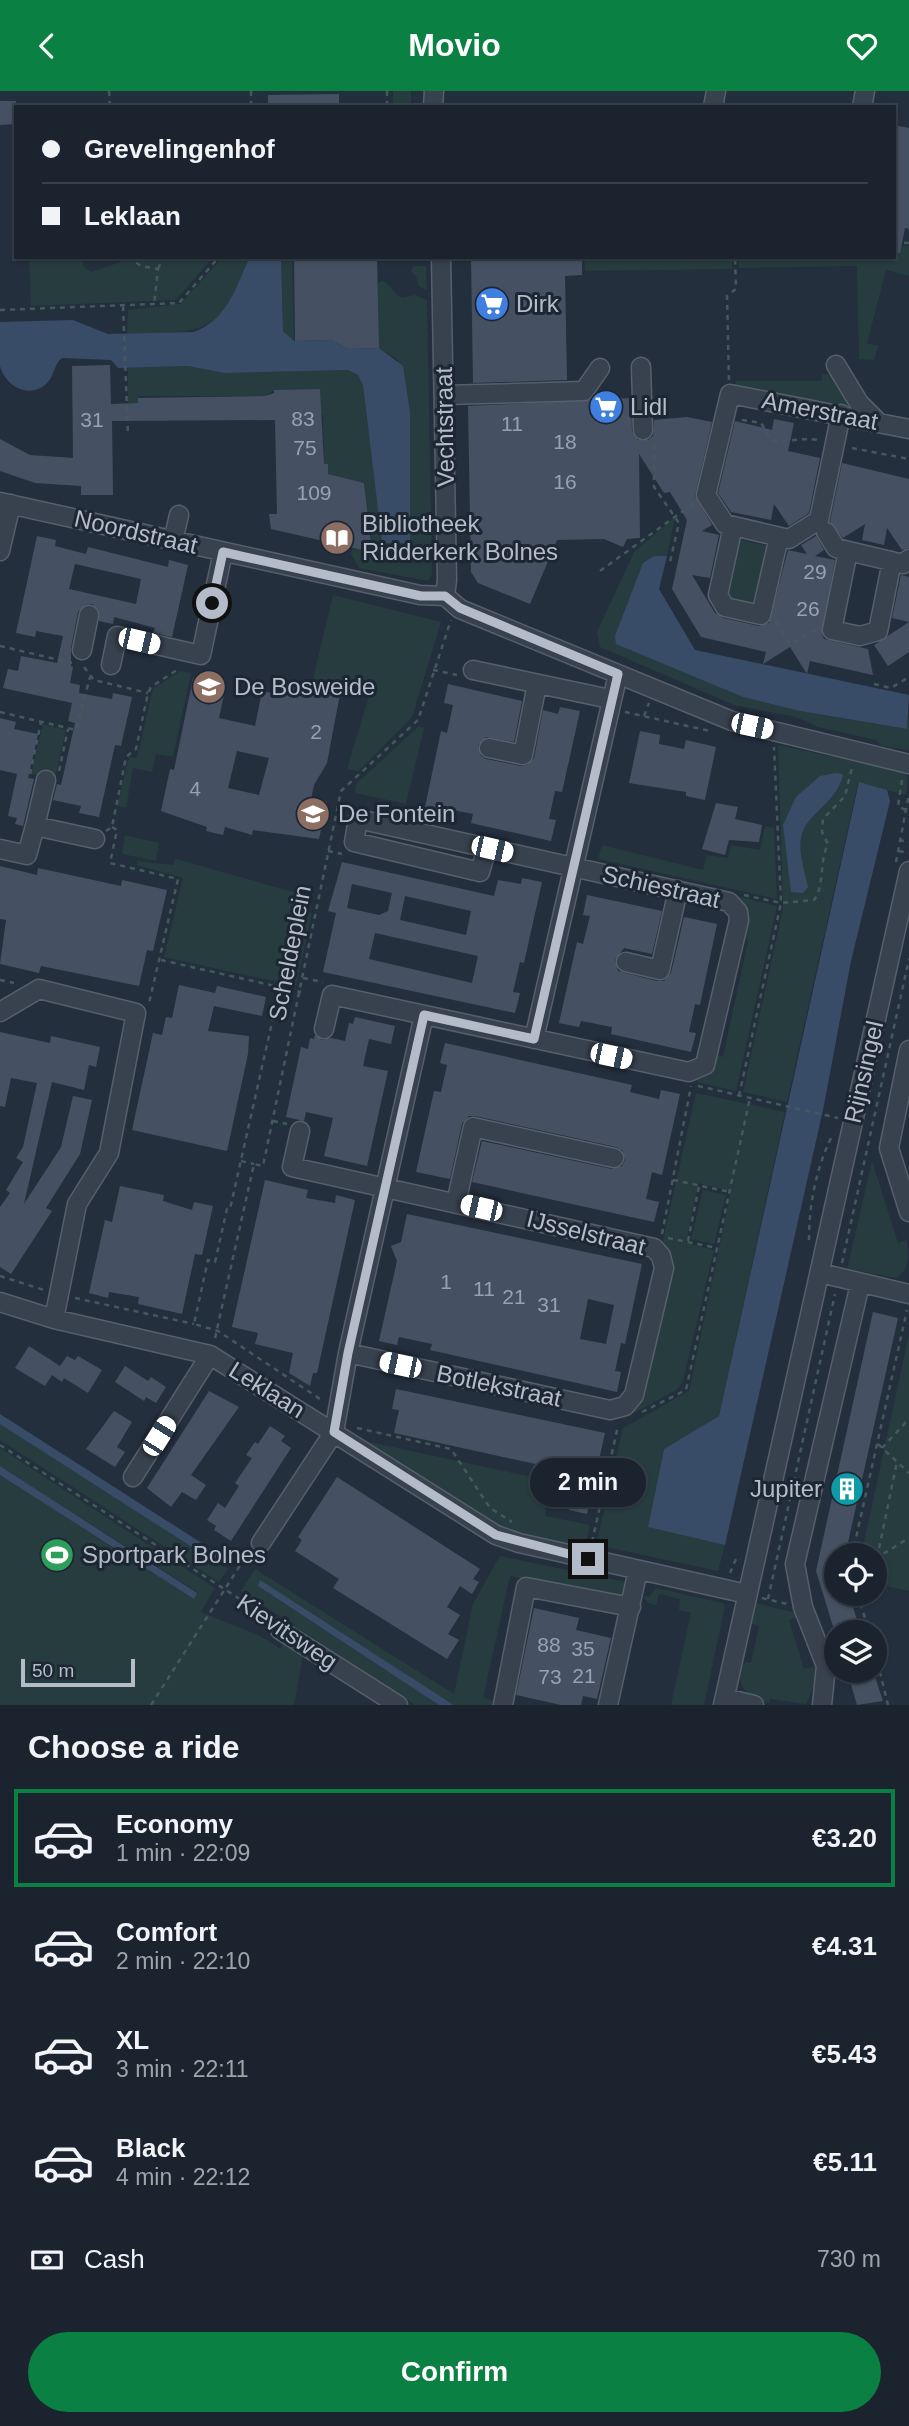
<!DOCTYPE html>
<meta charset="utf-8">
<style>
body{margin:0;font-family:Helvetica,sans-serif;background:#242b36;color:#f1f3f6;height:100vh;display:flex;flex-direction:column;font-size:26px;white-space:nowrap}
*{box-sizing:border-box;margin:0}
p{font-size:23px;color:#a0a4aa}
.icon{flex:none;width:38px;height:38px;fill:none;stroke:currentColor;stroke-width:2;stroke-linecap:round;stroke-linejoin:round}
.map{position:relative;height:1614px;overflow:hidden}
.side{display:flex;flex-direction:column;background:#1b232e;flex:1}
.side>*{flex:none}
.guide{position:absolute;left:14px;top:14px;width:882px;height:154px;border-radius:0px;box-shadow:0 2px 5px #0004,0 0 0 2px #39404a;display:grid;align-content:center;height:154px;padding:0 28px;background:#1b232e}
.fabs{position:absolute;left:824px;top:1452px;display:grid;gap:14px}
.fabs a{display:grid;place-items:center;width:63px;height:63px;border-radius:50%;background:#1b232e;box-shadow:0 2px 5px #0004,0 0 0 2px #39404a;font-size:35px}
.scale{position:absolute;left:21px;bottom:18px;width:114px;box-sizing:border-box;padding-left:7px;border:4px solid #b4bcc9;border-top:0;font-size:19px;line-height:24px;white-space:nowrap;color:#b4bcc9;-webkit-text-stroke:5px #1d2633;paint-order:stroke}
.end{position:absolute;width:32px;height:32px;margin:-16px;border:9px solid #b4bcc9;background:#111;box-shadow:0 0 0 4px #111}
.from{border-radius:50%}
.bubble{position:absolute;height:49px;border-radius:24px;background:#1b232e;box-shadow:0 2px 5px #0004,0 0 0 2px #39404a;font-size:23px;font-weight:800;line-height:49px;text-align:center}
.car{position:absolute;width:21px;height:42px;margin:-21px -10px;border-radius:9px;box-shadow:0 0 5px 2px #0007;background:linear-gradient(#fff 24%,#345 0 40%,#fff 0 76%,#345 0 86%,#fff 0)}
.guide b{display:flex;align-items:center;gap:24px;height:66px;font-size:26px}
.guide b+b{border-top:2px solid #39404a}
.guide i{width:18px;height:18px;background:#f1f3f6}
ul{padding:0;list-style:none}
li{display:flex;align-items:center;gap:21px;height:98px;margin:0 14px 10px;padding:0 14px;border:4px solid transparent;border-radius:0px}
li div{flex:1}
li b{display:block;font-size:26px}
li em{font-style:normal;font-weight:800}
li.current{border-color:#0b8043}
li>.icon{width:63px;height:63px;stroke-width:1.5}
h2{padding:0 28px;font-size:32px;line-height:84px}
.pay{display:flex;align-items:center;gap:18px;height:77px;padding:0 28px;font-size:26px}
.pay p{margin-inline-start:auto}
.action{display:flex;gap:14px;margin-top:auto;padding:14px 28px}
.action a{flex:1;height:80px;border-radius:42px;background:#0b8043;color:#fff;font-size:28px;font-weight:800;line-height:80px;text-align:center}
header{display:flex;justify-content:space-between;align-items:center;height:91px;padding:0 28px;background:#0b8043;color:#fff;font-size:32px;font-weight:800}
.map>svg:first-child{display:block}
.green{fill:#263c3f}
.water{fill:#394c67}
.building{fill:#455162;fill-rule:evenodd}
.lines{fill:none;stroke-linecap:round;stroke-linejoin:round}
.minor-casing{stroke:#565f6c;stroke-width:21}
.path{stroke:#44595c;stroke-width:2.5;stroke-dasharray:5 5;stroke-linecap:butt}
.minor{stroke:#38414e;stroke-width:18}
.route{stroke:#b4bcc9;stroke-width:9}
.labels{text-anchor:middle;stroke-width:6;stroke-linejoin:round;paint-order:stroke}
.number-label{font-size:21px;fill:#98a1af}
.poi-label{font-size:24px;fill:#b4bcc9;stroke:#1d2633;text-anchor:start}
.street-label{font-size:24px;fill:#b4bcc9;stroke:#1d2633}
</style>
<header><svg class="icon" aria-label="back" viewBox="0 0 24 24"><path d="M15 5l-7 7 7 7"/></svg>Movio<svg class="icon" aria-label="heart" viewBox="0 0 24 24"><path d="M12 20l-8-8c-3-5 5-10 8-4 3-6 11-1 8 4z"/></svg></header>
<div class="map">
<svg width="909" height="1614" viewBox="0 0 909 1614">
<rect width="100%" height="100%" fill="#242f3e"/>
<path class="green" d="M393 0H411V16H393Z
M894 154 909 155V185L886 179 867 252 878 255 874 269 859 268 857 175 739 177 738 166H894Z
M29 166H80L84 176 91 181 121 171 119 166H213L176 209 31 215Z
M223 166H250C245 178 242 191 236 202 211 249 174 241 127 242L128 219 180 213Z
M281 166H292L294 250 283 240Z
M584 166H732V178L585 180Z
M413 175H426L427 199 419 195 416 185 411 181Z
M383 190C392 194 393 202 402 207L415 204 427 209 432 484 428 490 359 477 351 463 353 457 372 460 364 392 328 383V373H324L323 324 274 299 265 305H138V312H128V277L188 275 224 282 348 279 358 284 363 294 382 452H409L410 321 397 268 379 257 377 192Z
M822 283H832L852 319 736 294V290H822Z
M675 426 667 465H654L616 552 743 606 800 620 906 638 909 624V659L882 655 876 649 818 636 796 626 734 614 600 556 597 541 634 461Z
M737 448 772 456 756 512 726 506Z
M333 504 441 531 412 626 359 680 347 678 369 605 312 592Z
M180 580 191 582 173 666 156 663 152 681 133 677 126 717 117 715 129 666 137 667 153 598Z
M43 633 66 639 55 688 31 683Z
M419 635 424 637 406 713 355 702 356 693Z
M778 654 904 681 908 688 906 704 858 692 787 1011 743 1001 783 817Z
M765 735 774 737 777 808 598 768 602 754 703 779 707 764 728 767 731 754 760 759Z
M125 744 159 752 156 770 122 763Z
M176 768 304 804 302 818 312 822 296 895 164 866 183 787 137 774V770L173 774Z
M729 803 777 815 736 1000 697 991 698 986 710 979 718 964 723 966 748 850Z
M696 1002 785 1021 719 1325 664 1358 648 1435 725 1454 718 1480 596 1454 623 1337 689 1300 731 1100 698 1092 686 1152 714 1159 683 1290 678 1298 623 1328Z
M872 1070 898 1152 907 1149C909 1163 909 1179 897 1187L847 1178Z
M703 1099 726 1104 714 1153 691 1148Z
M909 1243V1500L875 1493V1465H861Z
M0 1333 25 1349 228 1478 219 1491 0 1349Z
M351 1347 550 1390 545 1425 590 1434 583 1465 507 1444Z
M0 1357 215 1497 201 1521 260 1545 281 1558 283 1550 303 1565 294 1614H0V1384L193 1507 197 1501 0 1375Z
M500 1465 631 1492 627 1509 510 1485 483 1607 498 1611 497 1614H453L260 1490 258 1495 439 1614H415L241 1500 255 1478 454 1603 473 1513Z
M656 1497 722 1512 725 1515 704 1614H671L691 1522 679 1519 680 1508 659 1503 656 1514 648 1512 643 1505 649 1506Z
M756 1512 800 1523 801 1525 789 1529 804 1578 816 1575 818 1598 813 1597 806 1613 770 1608 769 1612C750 1608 738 1598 740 1578L746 1571 751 1572 759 1535 750 1532Z"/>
<path class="water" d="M250 166H281L283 240 294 250 331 249 349 258 379 257 403 275 410 321V452H382L363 294 358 284 348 279 224 282 188 275 118 277 111 269 62 267C53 274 55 286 45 294 27 308 5 294 0 275 0 262 0 245 0 231L73 229 108 243 194 241C229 227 235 197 250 166Z
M654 465H667L659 498 695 559 909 604 907 638 800 620 743 606 616 553 615 545 643 472Z
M836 682 843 683C838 712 805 722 801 747 798 761 805 782 808 796L803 802 791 801 783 734 796 706 820 685Z
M859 691 887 699 890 710 851 870 823 1019 725 1454 648 1436 664 1358 719 1325Z
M0 1323 225 1467 220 1474 0 1333Z
M0 1375 197 1502 194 1508 0 1384Z
M260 1489 452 1613 453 1614H439L258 1495Z"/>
<path class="building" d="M339 3V16H268V4Z
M0 10H16V33L0 34Z
M894 34 909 37V138L905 137 900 162H894Z
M294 166H377L379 257 349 258 331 249 295 250Z
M471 166H582V184L565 185 567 289 473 292Z
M110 274 111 313 138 312V307L265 305 274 302V299L320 298 324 373H328V383L364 392 372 461 271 438 269 423H277L275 329 112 330 113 404H81V395L35 392 0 380V348L30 364 73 367 72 275Z
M631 307 632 340 638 349H648L653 345 654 329 687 326 712 331 695 405 712 434 702 440 719 444 710 487 692 484 715 522 723 527 759 535 769 532 788 459 807 463 801 454 816 445 824 459 815 465 835 469 822 543 824 548 868 558 873 584 810 570 807 583 790 556 763 573 766 561 701 546 672 498 687 429 670 401 664 402 639 363 640 447 627 448 623 456 604 448 557 449 530 513 478 492 471 481 468 315Z
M774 328 794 332 788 360 820 367 809 422 789 435 774 413 771 429 731 421 718 402 735 330 772 339Z
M842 372 909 388V457L902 459 887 437 884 454 862 449 865 433 843 447 830 431Z
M37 445 56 449 55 455 86 463 88 456 168 476 169 469 188 474 172 546 153 542 155 537 114 526 113 533 99 530V520L92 513 85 514 78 521 71 557V575L73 576 70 592 80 594 79 602 112 608 113 602 132 606 121 655 115 654 99 726 79 722 81 715 53 709 57 693 61 694 75 632 68 630 72 612 3 597 8 578 18 580 21 565 57 572 63 545 36 540 35 546 16 542ZM75 473 141 488 136 513 69 498Z
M901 484 909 486V561L888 575 874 554 909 531 892 527Z
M193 587 226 595 219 627 255 635 262 600 286 605 289 592 340 603 327 672 314 694 311 708 327 711 319 748 253 739 252 744 225 736 223 744 206 740 207 736 161 720 170 678 174 679ZM237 660 269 667 259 704 228 697Z
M448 593 522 610 514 651 486 646 478 655 481 665 486 668 521 675 527 674 534 667 543 619 558 623 560 616 580 620 562 701 555 700 549 728 556 729 551 750 471 732 473 723 443 717 442 725 424 721 441 640 447 642 453 614 444 612Z
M0 627 16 631 14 638 38 643 28 687 34 688 23 735 15 733 17 727 8 725 17 683 0 679Z
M640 640 660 644 659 653 684 658 686 649 716 656 705 709 686 705V701L629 692Z
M716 712 738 716 735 728 762 734 759 751 729 749 725 764 702 758Z
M342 771 494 805 498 789 521 793 522 787 542 791 524 872 520 871 513 901 520 902 515 922 323 881 336 822 328 820ZM352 793 392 802 388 820 379 824 347 817ZM405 805 471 820 466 844 400 829ZM375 842 478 865 472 892 369 868Z
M0 775 37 784 38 777 121 795 122 789 167 799 153 860 147 859 139 895 41 875 39 882 0 873 6 829 0 828Z
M587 804 662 820 652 863 624 857 615 869 618 880 657 890H664L671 882 684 826 717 833 700 914 695 913 689 941 696 942 691 961 611 943 612 936 581 930 579 936 559 932 577 851 583 853 590 825 583 824Z
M179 894 215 902 217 895 266 906 262 925 214 915 208 940 249 945 248 963 227 1060 132 1039 153 942 162 944 166 926 172 927Z
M355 926 395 935 391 953 369 948 363 975 388 980 367 1075 324 1065 333 1027 306 1021 304 1030 286 1026 301 956 308 958 310 947 314 948 315 944 322 949 331 947 345 950 349 932 353 933Z
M0 941 50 952 51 945 100 956 96 976 89 974 84 999 52 991 24 1113 61 1056 73 1005 92 1009 80 1063 46 1117 52 1120 11 1183 0 1176V1116L10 1102 6 1099 23 1071 16 1067 23 1056 37 992 11 987 5 1016 0 1015Z
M445 952 632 994 630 1001 659 1008 661 999 680 1003 662 1084 652 1081 646 1108 659 1111 654 1131 472 1091 482 1050 612 1078 622 1075 625 1069 622 1059 616 1056 475 1025H469L462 1033 450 1088 416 1081 434 1000 441 1001 447 974 440 972Z
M265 1089 308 1099 306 1107 335 1112 336 1104 355 1109 317 1282H313L310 1295 289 1282 293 1262 255 1253 258 1242 232 1236Z
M120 1095 164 1104 163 1110 192 1119 194 1111 213 1115 202 1164 195 1163 182 1223 138 1213 139 1206 109 1201 108 1207 89 1202 105 1129 112 1131Z
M407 1123 642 1173 625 1253 621 1252 615 1280 621 1281 617 1301 430 1259 432 1253 399 1246 397 1254 379 1250 397 1170 391 1155 401 1151ZM588 1208 614 1214 606 1253 580 1248Z
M873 1221 898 1227 845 1465H836V1503H849L861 1542H835L816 1480Z
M29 1255 60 1275 67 1265 75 1269 78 1265 102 1279 88 1302 64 1287 62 1291 52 1284 45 1295 15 1277Z
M125 1275 148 1290 151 1286 166 1296 156 1312 146 1306 144 1310 115 1291Z
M396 1298 605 1342 587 1423 569 1419 571 1409 549 1404 554 1377 394 1342 399 1319 392 1318Z
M209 1300 239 1316 191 1384 206 1394 196 1409 182 1401 171 1416 147 1397Z
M114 1320 132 1331 117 1356 125 1361 115 1376 86 1358Z
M270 1335 285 1345 281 1350 291 1357 231 1450 214 1439 216 1435 207 1429 218 1412 225 1417 239 1395 235 1392 252 1367 246 1364 255 1351 258 1353Z
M337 1386 480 1478 473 1488 479 1491 472 1503 460 1495 447 1516 460 1524 448 1543 459 1549 447 1568 333 1497 339 1488 295 1460 302 1449 298 1446Z
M534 1517 579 1527 576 1539 611 1547 597 1608 583 1605 581 1614H561L516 1604Z
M847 1580H873L883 1610 857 1614Z"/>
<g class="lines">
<g class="minor-casing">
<path id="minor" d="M433 16 434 0
M713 16 716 0
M862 16 865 0
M441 166 447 489 445 505
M836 274 859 312 879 332
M641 276 643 339
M445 304 584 300 600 277
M841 323 819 429 789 448 725 433 706 404 730 303 909 338
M0 411 420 504 445 505 460 518 732 630 909 673
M733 435 718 504 725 516 761 524 779 446
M826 441 836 457 903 473 909 468
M173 450 179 424
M0 460 11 413
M848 460 832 539 860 545 878 540 892 470
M82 559 89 524
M111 574 117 545 201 564 223 461
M473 579 610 608
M489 657 523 664 537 593
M46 689 35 735 95 748
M0 758 27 764 35 735
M626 871 660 879 678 799
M0 921 39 898 136 922 109 1062 77 1113 54 1228
M324 938 332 904 689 981 705 974 739 829 738 821 729 811 358 728 354 751 480 781 487 757
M534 948 618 583
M909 959 889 1057 909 1121
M300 1040 292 1076 654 1157 661 1165 664 1177 634 1304 625 1315 610 1319 348 1262
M456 1112 473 1036 614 1067
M820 1182 909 1203
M0 1211 54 1228 210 1264 496 1444 519 1452 747 1503
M133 1386 210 1264
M261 1452 334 1341 348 1262 424 924
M280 1539 398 1614
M725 1607 754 1614
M503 1614 526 1496 631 1516
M608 1614 638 1479
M723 1614 909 780
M822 1614 826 1575 803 1516 795 1473 860 1193"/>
</g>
<path class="path" d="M109 0 110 16
M251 0V16
M387 0V16
M894 151 909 152
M128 166 141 175 158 178 154 214
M158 178 163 166
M123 215 128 345
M0 219 179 212 219 166
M729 289 727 205 736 198 735 166
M742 329 761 332 771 349C789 352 800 346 818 349
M654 354V396L679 432 670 471
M852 357 909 368
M600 480 694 412
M776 531 790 553 816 539
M0 555 72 572
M84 576 94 589 148 602
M433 579 457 584
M874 593 891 597 909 586
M0 621 76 639 90 586
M625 621 710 640
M644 625 649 612
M59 680 68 638
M30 683 41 631
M902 689 898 715 909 721
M112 736 117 739 110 772 178 788 149 912
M106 740 112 736 126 666 136 658 148 602 151 596 180 577
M899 749 909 751
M328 760 342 763
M899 760 909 762
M896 771 909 703
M744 804 781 812 814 809C825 794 819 770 828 753L822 741 823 728 845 705 852 676
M161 869 301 901
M303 887 323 891
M0 889 14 892
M280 896 230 1118H227L215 1171 208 1169 194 1233 218 1240 323 1310
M698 995 838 1027
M739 1005 781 812 774 656
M273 1030 287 1033
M241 1070 254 1073
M673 1089 730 1101
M662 1143 691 995
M668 1147 717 1157
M809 1149C809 1114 816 1078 831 1047
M688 1150 699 1095
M842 1172 909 868
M0 1185 44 1199
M75 1207 194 1233
M215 1247 254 1073 263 1075 341 700 418 629 451 529
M642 1321 686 1299 750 1007
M357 1337 451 1358 490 1417 512 1431
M878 1353 909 1382
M0 1354 271 1528
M882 1357 909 1328
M592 1451 618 1335
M852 1465 907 1219
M877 1467 897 1371
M875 1468 909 1447
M730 1482 736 1468H741
M857 1503 870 1542
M762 1507 787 1513
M768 1508 835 1203
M875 1561 888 1614
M151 1614 248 1462"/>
<use href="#minor" class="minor"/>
</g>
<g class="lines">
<path class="route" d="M212 512 223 461 421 505H445L460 517 618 583 534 948 424 924 348 1262 334 1341 496 1444 588 1468"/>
</g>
<defs>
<g id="supermarket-disc" transform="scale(1.75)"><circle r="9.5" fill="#3f7fe0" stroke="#1d2633"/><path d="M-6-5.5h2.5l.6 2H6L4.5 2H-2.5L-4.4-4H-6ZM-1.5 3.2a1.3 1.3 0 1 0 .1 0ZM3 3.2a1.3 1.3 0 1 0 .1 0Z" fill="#fff"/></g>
<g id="library-disc" transform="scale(1.75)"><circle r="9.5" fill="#8d6e63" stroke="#1d2633"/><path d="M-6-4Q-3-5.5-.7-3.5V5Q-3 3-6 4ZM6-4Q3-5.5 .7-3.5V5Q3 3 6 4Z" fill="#fff"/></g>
<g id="school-disc" transform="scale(1.75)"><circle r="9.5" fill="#8d6e63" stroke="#1d2633"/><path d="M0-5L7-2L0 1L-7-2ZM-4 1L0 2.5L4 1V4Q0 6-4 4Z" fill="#fff"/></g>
<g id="building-disc" transform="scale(1.75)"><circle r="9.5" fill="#0f9aa8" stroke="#1d2633"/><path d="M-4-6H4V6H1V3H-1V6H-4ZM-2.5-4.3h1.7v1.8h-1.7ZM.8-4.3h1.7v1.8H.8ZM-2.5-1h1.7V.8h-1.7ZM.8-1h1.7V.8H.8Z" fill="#fff"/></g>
<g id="stadium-disc" transform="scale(1.75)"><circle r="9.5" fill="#2e9e5b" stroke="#1d2633"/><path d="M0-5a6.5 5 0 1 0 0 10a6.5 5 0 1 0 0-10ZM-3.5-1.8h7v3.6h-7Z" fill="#fff"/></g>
</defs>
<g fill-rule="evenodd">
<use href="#supermarket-disc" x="492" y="213"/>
<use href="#supermarket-disc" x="606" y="316"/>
<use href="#library-disc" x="337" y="447"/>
<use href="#school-disc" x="209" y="596"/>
<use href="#school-disc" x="313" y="723"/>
<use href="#building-disc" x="847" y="1398"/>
<use href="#stadium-disc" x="57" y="1464"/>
</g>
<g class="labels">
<g class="number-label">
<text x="303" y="335">83</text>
<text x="92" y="336">31</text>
<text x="512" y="340">11</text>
<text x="565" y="358">18</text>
<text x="305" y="364">75</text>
<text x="565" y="398">16</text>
<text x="314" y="409">109</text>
<text x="815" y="488">29</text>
<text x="808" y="525">26</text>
<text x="316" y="648">2</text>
<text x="195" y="705">4</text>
<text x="446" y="1198">1</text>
<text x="484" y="1205">11</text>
<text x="514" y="1213">21</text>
<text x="549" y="1221">31</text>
<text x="549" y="1561">88</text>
<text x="583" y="1565">35</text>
<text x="584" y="1592">21</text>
<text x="550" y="1593">73</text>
</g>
<g class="poi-label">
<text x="516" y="221">Dirk</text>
<text x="630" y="324">Lidl</text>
<text x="362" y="441">Bibliotheek<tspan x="362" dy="28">Ridderkerk Bolnes</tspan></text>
<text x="234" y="604">De Bosweide</text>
<text x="338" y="731">De Fontein</text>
<text x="822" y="1406" text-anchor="end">Jupiter</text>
<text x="82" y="1472">Sportpark Bolnes</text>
</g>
<g class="street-label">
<text transform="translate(820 320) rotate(11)" y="8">Amerstraat</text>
<text transform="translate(445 336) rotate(-91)" y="8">Vechtstraat</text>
<text transform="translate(136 441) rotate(13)" y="8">Noordstraat</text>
<text transform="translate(661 796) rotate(13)" y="8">Schiestraat</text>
<text transform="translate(290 862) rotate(-79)" y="8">Scheldeplein</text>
<text transform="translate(864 981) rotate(-77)" y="8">Rijnsingel</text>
<text transform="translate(586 1142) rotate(14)" y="8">IJsselstraat</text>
<text transform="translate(499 1295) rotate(12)" y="8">Botlekstraat</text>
<text transform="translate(267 1299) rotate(32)" y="8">Leklaan</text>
<text transform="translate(287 1541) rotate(34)" y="8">Kievitsweg</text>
</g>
</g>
</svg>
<div class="fabs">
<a><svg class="icon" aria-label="locate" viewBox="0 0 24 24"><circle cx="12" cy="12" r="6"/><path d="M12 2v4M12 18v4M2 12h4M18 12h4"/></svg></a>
<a><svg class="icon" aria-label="layers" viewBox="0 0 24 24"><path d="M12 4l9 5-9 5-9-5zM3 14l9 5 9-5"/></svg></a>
</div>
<div class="scale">50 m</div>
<i class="end from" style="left:212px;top:512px"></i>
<i class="end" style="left:588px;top:1468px"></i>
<div class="bubble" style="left:530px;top:1367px;width:116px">2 min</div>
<i class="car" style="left:139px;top:550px;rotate:103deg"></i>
<i class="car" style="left:752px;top:635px;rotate:102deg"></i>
<i class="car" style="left:492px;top:758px;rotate:103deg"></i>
<i class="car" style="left:611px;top:965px;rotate:102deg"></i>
<i class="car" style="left:481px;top:1117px;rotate:283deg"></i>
<i class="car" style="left:400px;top:1274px;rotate:282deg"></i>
<i class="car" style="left:159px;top:1345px;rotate:32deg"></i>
<div class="guide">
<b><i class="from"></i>Grevelingenhof</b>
<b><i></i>Leklaan</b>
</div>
</div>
<section class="side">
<h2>Choose a ride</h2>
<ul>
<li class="current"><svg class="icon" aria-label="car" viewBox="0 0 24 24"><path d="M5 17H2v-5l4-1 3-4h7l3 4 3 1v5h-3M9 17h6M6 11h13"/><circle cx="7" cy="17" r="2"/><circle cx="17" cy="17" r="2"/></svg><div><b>Economy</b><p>1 min · 22:09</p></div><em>€3.20</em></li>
<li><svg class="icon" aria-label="car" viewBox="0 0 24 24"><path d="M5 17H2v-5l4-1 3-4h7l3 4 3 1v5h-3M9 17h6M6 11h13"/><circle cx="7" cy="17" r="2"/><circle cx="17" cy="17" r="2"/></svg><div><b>Comfort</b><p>2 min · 22:10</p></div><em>€4.31</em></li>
<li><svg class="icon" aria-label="car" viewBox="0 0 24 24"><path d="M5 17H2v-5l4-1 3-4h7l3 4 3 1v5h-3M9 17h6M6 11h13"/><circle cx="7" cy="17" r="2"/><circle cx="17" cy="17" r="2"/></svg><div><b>XL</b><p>3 min · 22:11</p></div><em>€5.43</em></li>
<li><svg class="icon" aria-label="car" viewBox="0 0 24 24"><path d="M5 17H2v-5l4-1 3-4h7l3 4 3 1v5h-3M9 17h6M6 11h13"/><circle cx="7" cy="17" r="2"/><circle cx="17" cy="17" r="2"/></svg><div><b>Black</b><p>4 min · 22:12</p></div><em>€5.11</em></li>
</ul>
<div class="pay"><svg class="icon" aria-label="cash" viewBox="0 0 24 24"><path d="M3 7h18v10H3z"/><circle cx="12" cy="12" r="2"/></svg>Cash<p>730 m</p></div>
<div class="action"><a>Confirm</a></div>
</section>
